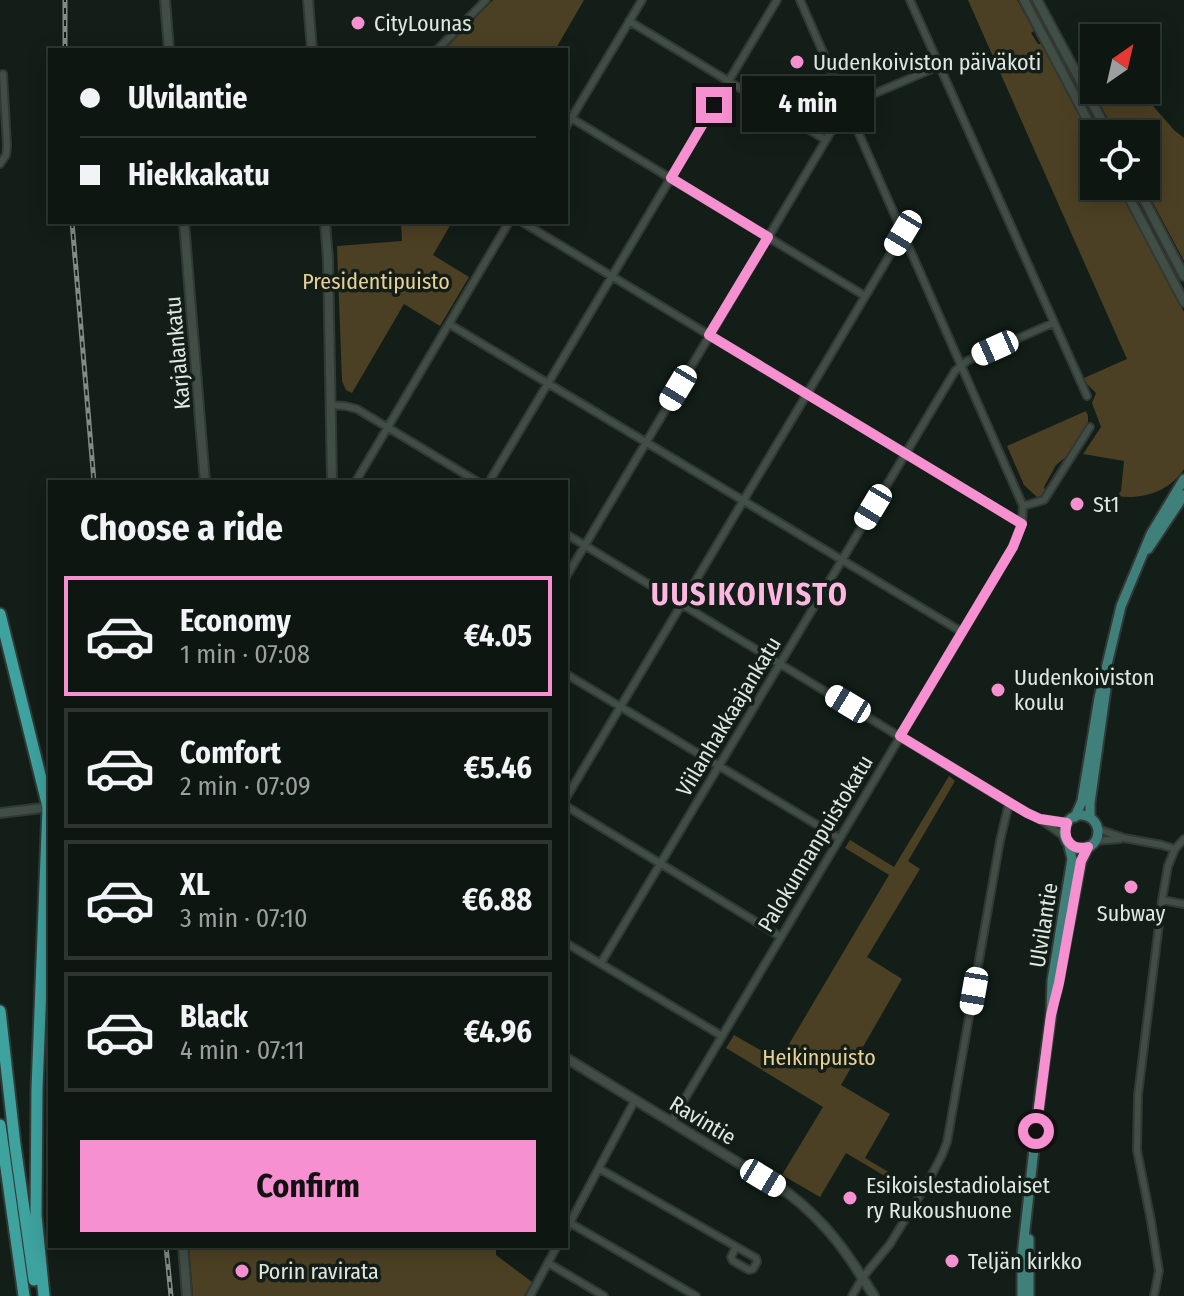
<!DOCTYPE html>
<meta charset="utf-8">
<style>
body{margin:0;font-family:"Fira Sans Condensed",sans-serif;background:#171f1a;color:#f1f3f6;height:100vh;display:flex;flex-direction:column;font-size:30px;white-space:nowrap}
*{box-sizing:border-box;margin:0}
p{font-size:26px;color:#9b9f9f}
.icon{flex:none;width:44px;height:44px;fill:none;stroke:currentColor;stroke-width:2;stroke-linecap:round;stroke-linejoin:round}
.map{position:relative;flex:1;overflow:hidden}
.drawer{position:absolute;left:48px;top:480px;width:520px;height:768px;display:flex;flex-direction:column;background:#0e1611;border-radius:0px;box-shadow:0 4px 20px #0003,0 0 0 2px #2e3531}
.drawer>*{flex:none}
.guide{position:absolute;left:48px;top:48px;width:520px;height:176px;border-radius:0px;box-shadow:0 4px 20px #0003,0 0 0 2px #2e3531;display:grid;align-content:center;height:176px;padding:0 32px;background:#0e1611}
.needle{width:52px;rotate:34deg}
.fabs{position:absolute;left:1080px;top:24px;display:grid;gap:16px}
.fabs a{display:grid;place-items:center;width:80px;height:80px;border-radius:0px;background:#0e1611;box-shadow:0 4px 20px #0003,0 0 0 2px #2e3531;font-size:40px}
.end{position:absolute;width:36px;height:36px;margin:-18px;border:10px solid #f690d0;background:#111;box-shadow:0 0 0 4px #111}
.from{border-radius:50%}
.bubble{position:absolute;height:56px;border-radius:0px;background:#0e1611;box-shadow:0 4px 20px #0003,0 0 0 2px #2e3531;font-size:26px;font-weight:700;line-height:56px;text-align:center}
.car{position:absolute;width:24px;height:48px;margin:-24px -12px;border-radius:10px;box-shadow:0 0 6px 2px #0007;background:linear-gradient(#fff 24%,#345 0 40%,#fff 0 76%,#345 0 86%,#fff 0)}
.guide b{display:flex;align-items:center;gap:28px;height:76px;font-size:30px}
.guide b+b{border-top:2px solid #2e3531}
.guide i{width:20px;height:20px;background:#f1f3f6}
ul{padding:0;list-style:none}
li{display:flex;align-items:center;gap:24px;height:120px;margin:0 16px 12px;padding:0 16px;border:4px solid #2e3531;border-radius:0px}
li div{flex:1}
li b{display:block;font-size:30px}
li em{font-style:normal;font-weight:700}
li.active{border-color:#f690d0}
li>.icon{width:72px;height:72px;stroke-width:1.5}
h2{padding:0 32px;font-size:36px;line-height:96px}
.cta{display:flex;gap:16px;margin-top:auto;padding:16px 32px}
.cta a{flex:1;height:92px;border-radius:0px;background:#f690d0;color:#111;font-size:32px;font-weight:700;line-height:92px;text-align:center}
.map>svg:first-child{display:block}
.green{fill:#4c4024}
.lines{fill:none;stroke-linecap:round;stroke-linejoin:round}
.street-casing{stroke:#323935;stroke-width:10}
.secondary-casing{stroke:#323935;stroke-width:12}
.primary-casing{stroke:#323935;stroke-width:13}
.highway-casing{stroke:#323935;stroke-width:15}
.street{stroke:#414e45;stroke-width:6}
.secondary{stroke:#414e45;stroke-width:8}
.primary{stroke:#3f807b;stroke-width:9}
.highway{stroke:#3ea29f;stroke-width:11}
.rail-casing{stroke:#828c86;stroke-width:5}
.rail{stroke:#121e17;stroke-width:2;stroke-dasharray:6;stroke-linecap:butt}
.route{stroke:#f690d0;stroke-width:10}
.poi-dot{fill:#f690d0;stroke:#121e17;stroke-width:3}
.labels{text-anchor:middle;stroke-width:7;stroke-linejoin:round;paint-order:stroke}
.poi-label{font-size:22px;fill:#e0e8e2;stroke:#121e17;text-anchor:start}
.park-label{font-size:22px;fill:#ebd093;stroke:#121e17}
.street-label{font-size:22px;fill:#e0e8e2;stroke:#121e17}
.district-label{font-size:30px;font-weight:bold;letter-spacing:2px;fill:#ffb7e2;stroke:#121e17}
</style>
<div class="map">
<svg width="1184" height="1296" viewBox="0 0 1184 1296">
<rect width="100%" height="100%" fill="#121e17"/>
<path class="green" d="M493 0H584L555 50H444Z
M968 0H1017L1034 31 1031 33 1038 44H1041L1094 142V186H1117L1184 312V469C1169 492 1142 500 1117 496L1121 491 1124 461 1083 454 1101 427 1092 403 1096 393 1087 384 1084 378 1127 359Z
M1094 66V90H1139L1174 130 1184 138V261L1144 186H1146V134H1116L1082 70Z
M401 222H452L433 255 469 277 440 326 404 304 352 393 346 390 342 381 337 246 402 241Z
M1086 411 1088 416V423L1067 456 1056 465 1044 487 1046 492 1042 496 1037 497 1024 485 1007 446Z
M949 776 955 781 908 861 920 869 867 957 902 979 841 1085 890 1114 865 1158 912 1186 910 1191 846 1153 820 1197 782 1175 823 1107 726 1048 734 1035 779 1061 889 875 845 848 850 840 894 867Z
M189 1246H496V1255L532 1282 524 1296H193Z"/>
<g class="lines">
<g class="street-casing">
<path id="street" d="M800 0 1023 506
M910 0 1087 396
M629 21 826 140
M437 50 486 0
M848 105 939 66
M571 118 865 296
M566 127 642 0
M0 164 6 155 7 146 3 74
M522 222 1022 524
M449 324 962 632
M330 405 345 406 357 409 478 482
M356 481 509 222
M489 482 777 0
M566 534 1009 803 1040 819 1065 837
M566 577 826 140 840 117 848 109
M566 674 839 838
M566 798 903 233
M566 806 781 937
M1043 819 1067 823
M1098 829 1124 838 1162 845 1175 849
M1096 841 1120 839
M1162 900 1184 904
M566 943 722 1036
M601 963 955 371 967 361 1053 323
M671 1122 1013 547 1022 524 1023 506 1044 500 1090 427
M600 1169 756 1258 757 1262 753 1269 749 1270 733 1261 731 1257 736 1247
M570 1223 696 1296
M566 1230 635 1100
M548 1263 604 1296
M530 1296 557 1246
M852 1296 863 1277 890 1244 928 1182 942 1155 947 1142 1000 841 1009 803
M1154 1296 1159 1271 1151 1221 1137 1150 1138 1095 1162 900 1168 866 1175 849 1184 839"/>
</g>
<g class="secondary-casing">
<path id="secondary" d="M165 0 169 50
M308 0 312 50
M1024 0 1095 134
M1037 0 1109 134
M1123 186 1184 302
M1137 186 1184 276
M184 222 205 482
M325 222 328 259 332 482
M0 813 50 807
M566 1058 788 1193C828 1224 848 1254 874 1296
M183 1246 187 1296"/>
</g>
<g class="primary-casing">
<path id="primary" d="M1148 549 1184 495
M1064 832a17 17 0 1 1 34 0a17 17 0 1 1-34 0Z
M1075 817 1082 801 1099 698 1121 606 1151 534 1184 479
M1090 817V803L1106 688
M1056 992 1081 861 1088 847
M1029 1239V1296
M1022 1296V1256L1041 1086 1051 1015 1052 981 1072 859 1068 842"/>
</g>
<g class="highway-casing">
<path id="highway" d="M0 614 48 807 37 1089 36 1215 44 1296
M0 1011 15 1145 34 1280
M0 1125 24 1296"/>
</g>
<use href="#street" class="street"/>
<use href="#secondary" class="secondary"/>
<use href="#primary" class="primary"/>
<use href="#highway" class="highway"/>
<g class="rail-casing">
<path id="rail" d="M65 50V0
M72 222 94 482
M166 1246 171 1296"/>
</g>
<use href="#rail" class="rail"/>
</g>
<g class="lines">
<path class="route" d="M714 105 671 178 768 237 709 335 1022 524 1013 547 900 736 1027 813 1040 819 1067 823C1062 839 1071 851 1088 847L1081 861 1059 983 1051 1015 1036 1131"/>
</g>
<g class="poi-dot">
<circle cx="358" cy="23" r="8"/>
<circle cx="797" cy="62" r="8"/>
<circle cx="1077" cy="504" r="8"/>
<circle cx="998" cy="690" r="8"/>
<circle cx="1131" cy="887" r="8"/>
<circle cx="850" cy="1198" r="8"/>
<circle cx="952" cy="1261" r="8"/>
<circle cx="242" cy="1271" r="8"/>
</g>
<g class="labels">
<g class="poi-label">
<text x="374" y="31">CityLounas</text>
<text x="813" y="70">Uudenkoiviston päiväkoti</text>
<text x="1093" y="512">St1</text>
<text x="1014" y="685">Uudenkoiviston<tspan x="1014" dy="25">koulu</tspan></text>
<text x="1131" y="921" text-anchor="middle">Subway</text>
<text x="866" y="1193">Esikoislestadiolaiset<tspan x="866" dy="25">ry Rukoushuone</tspan></text>
<text x="968" y="1269">Teljän kirkko</text>
<text x="258" y="1279">Porin ravirata</text>
</g>
<g class="park-label">
<text x="376" y="289">Presidentipuisto</text>
<text x="819" y="1065">Heikinpuisto</text>
</g>
<g class="street-label">
<text transform="translate(177 353) rotate(-95)" y="8">Karjalankatu</text>
<text transform="translate(728 716) rotate(-59)" y="8">Viilanhakkaajankatu</text>
<text transform="translate(815 843) rotate(-59)" y="8">Palokunnanpuistokatu</text>
<text transform="translate(1043 925) rotate(-81)" y="8">Ulvilantie</text>
<text transform="translate(703 1120) rotate(31)" y="8">Ravintie</text>
</g>
<g class="district-label">
<text x="750" y="605">UUSIKOIVISTO</text>
</g>
</g>
</svg>
<div class="fabs">
<a><svg class="needle" viewBox="-14 -14 28 28"><path d="M0-13l5 13h-10z" fill="#e53935"/><path d="M0 13l5-13h-10z" fill="#9b9f9f"/></svg></a>
<a><svg class="icon" aria-label="locate" viewBox="0 0 24 24"><circle cx="12" cy="12" r="6"/><path d="M12 2v4M12 18v4M2 12h4M18 12h4"/></svg></a>
</div>
<i class="end from" style="left:1036px;top:1131px"></i>
<i class="end" style="left:714px;top:105px"></i>
<div class="bubble" style="left:742px;top:76px;width:132px">4 min</div>
<i class="car" style="left:903px;top:233px;rotate:211deg"></i>
<i class="car" style="left:995px;top:348px;rotate:246deg"></i>
<i class="car" style="left:678px;top:388px;rotate:211deg"></i>
<i class="car" style="left:873px;top:507px;rotate:211deg"></i>
<i class="car" style="left:848px;top:704px;rotate:301deg"></i>
<i class="car" style="left:974px;top:991px;rotate:190deg"></i>
<i class="car" style="left:763px;top:1178px;rotate:121deg"></i>
<div class="guide">
<b><i class="from"></i>Ulvilantie</b>
<b><i></i>Hiekkakatu</b>
</div>
<section class="drawer">
<h2>Choose a ride</h2>
<ul>
<li class="active"><svg class="icon" aria-label="car" viewBox="0 0 24 24"><path d="M5 17H2v-5l4-1 3-4h7l3 4 3 1v5h-3M9 17h6M6 11h13"/><circle cx="7" cy="17" r="2"/><circle cx="17" cy="17" r="2"/></svg><div><b>Economy</b><p>1 min · 07:08</p></div><em>€4.05</em></li>
<li><svg class="icon" aria-label="car" viewBox="0 0 24 24"><path d="M5 17H2v-5l4-1 3-4h7l3 4 3 1v5h-3M9 17h6M6 11h13"/><circle cx="7" cy="17" r="2"/><circle cx="17" cy="17" r="2"/></svg><div><b>Comfort</b><p>2 min · 07:09</p></div><em>€5.46</em></li>
<li><svg class="icon" aria-label="car" viewBox="0 0 24 24"><path d="M5 17H2v-5l4-1 3-4h7l3 4 3 1v5h-3M9 17h6M6 11h13"/><circle cx="7" cy="17" r="2"/><circle cx="17" cy="17" r="2"/></svg><div><b>XL</b><p>3 min · 07:10</p></div><em>€6.88</em></li>
<li><svg class="icon" aria-label="car" viewBox="0 0 24 24"><path d="M5 17H2v-5l4-1 3-4h7l3 4 3 1v5h-3M9 17h6M6 11h13"/><circle cx="7" cy="17" r="2"/><circle cx="17" cy="17" r="2"/></svg><div><b>Black</b><p>4 min · 07:11</p></div><em>€4.96</em></li>
</ul>
<div class="cta"><a>Confirm</a></div>
</section>
</div>
